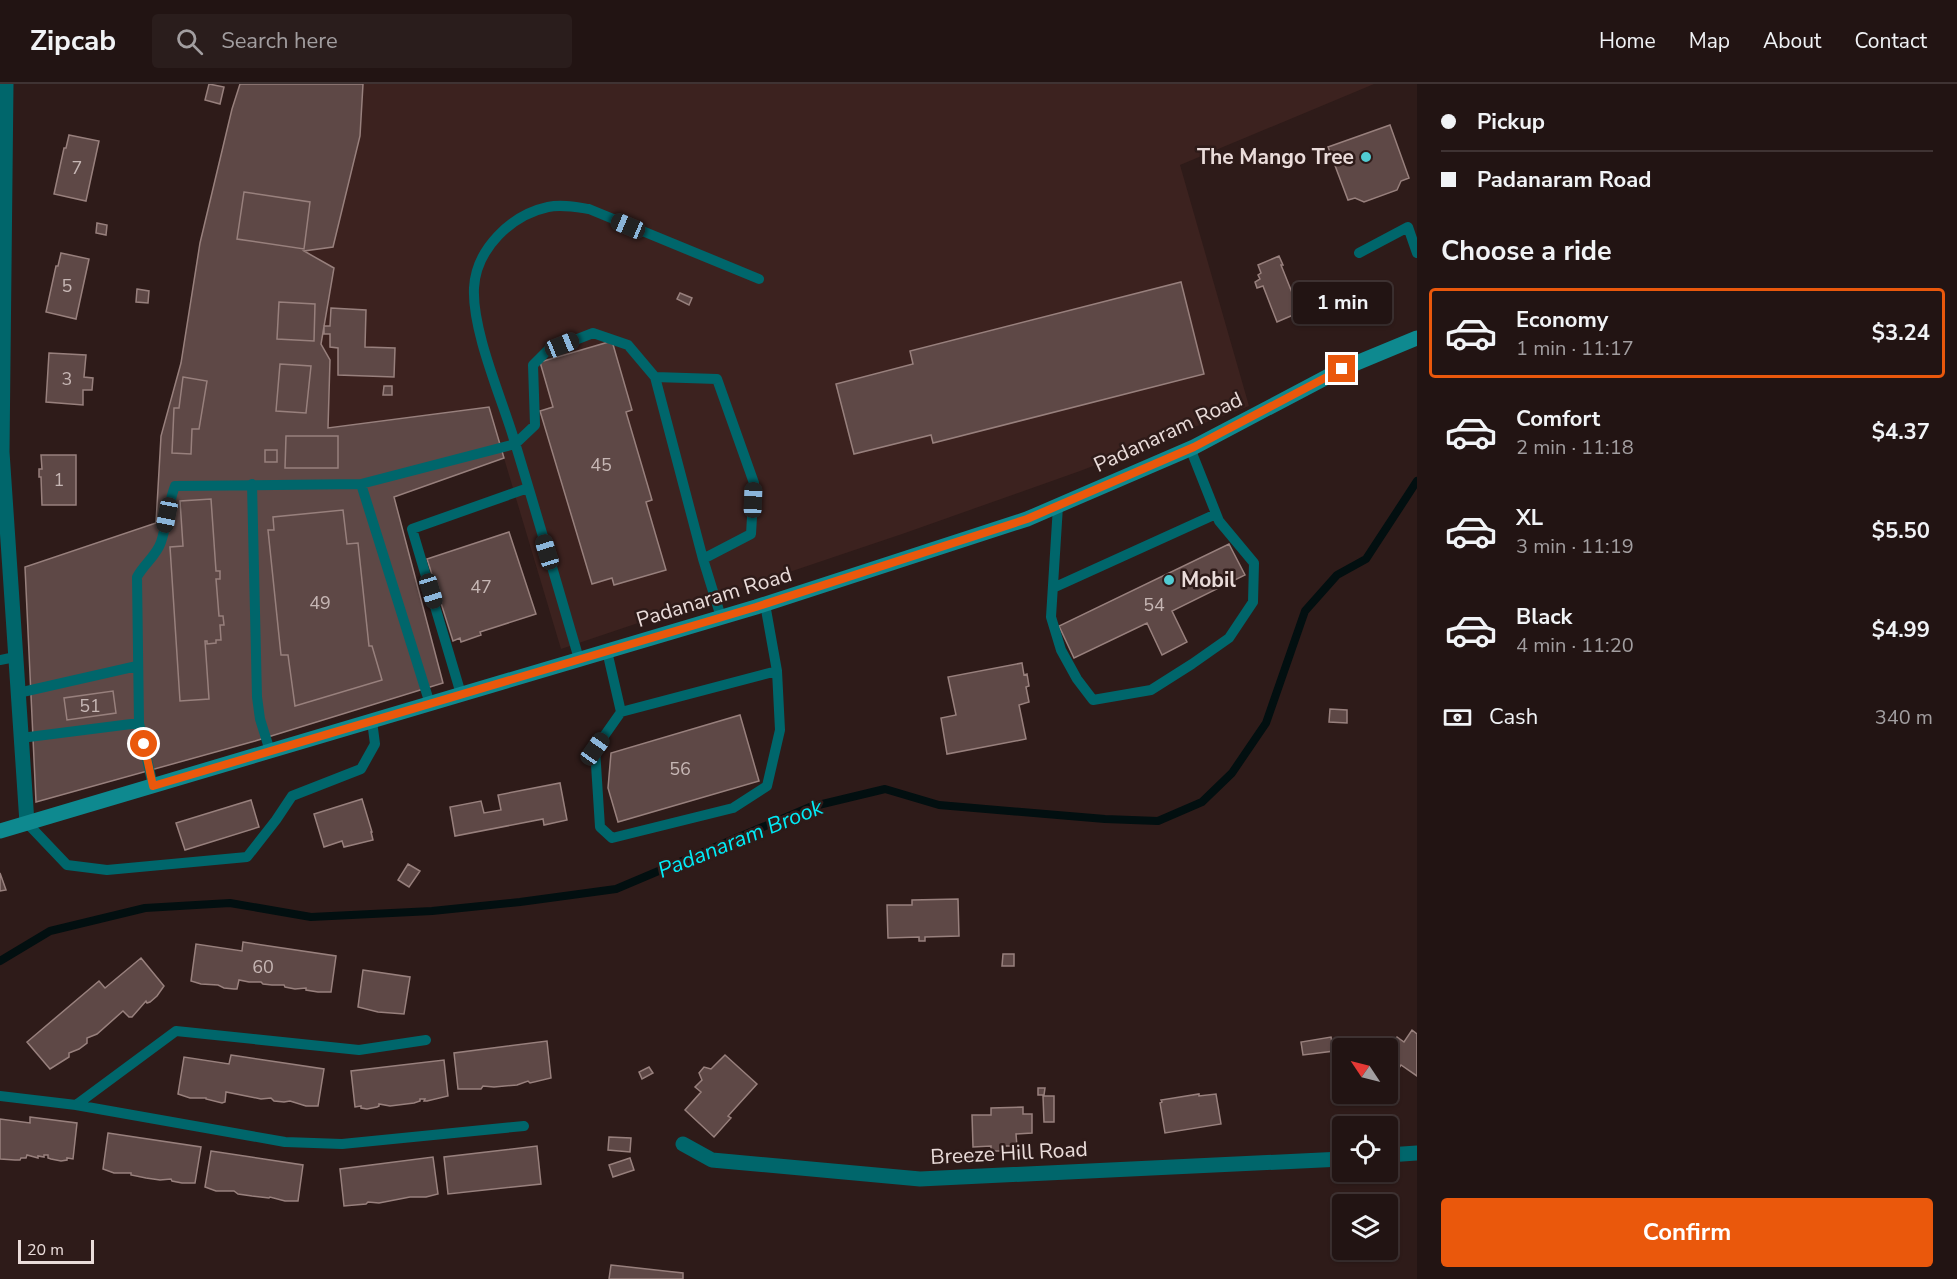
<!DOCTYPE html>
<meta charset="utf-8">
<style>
body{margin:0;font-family:"Nunito Sans",sans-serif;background:#2a1d1c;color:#f1f3f6;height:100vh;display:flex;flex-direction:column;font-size:22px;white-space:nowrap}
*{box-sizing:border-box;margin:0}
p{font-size:20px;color:#a29ea0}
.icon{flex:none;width:33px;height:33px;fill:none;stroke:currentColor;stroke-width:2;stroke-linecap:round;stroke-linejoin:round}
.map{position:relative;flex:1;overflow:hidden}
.drawer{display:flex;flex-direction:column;background:#221413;width:540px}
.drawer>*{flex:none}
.guide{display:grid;align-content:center;height:132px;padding:0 24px;background:#221413}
.needle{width:39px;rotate:305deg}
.controls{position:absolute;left:1332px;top:954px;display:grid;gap:12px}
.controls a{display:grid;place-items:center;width:66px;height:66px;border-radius:6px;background:#221413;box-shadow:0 2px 4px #0004,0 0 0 2px #3f3333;font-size:30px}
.scale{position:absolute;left:18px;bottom:15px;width:76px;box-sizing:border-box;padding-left:6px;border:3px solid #eadcda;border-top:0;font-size:16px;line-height:21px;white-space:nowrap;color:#eadcda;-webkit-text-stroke:4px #2e1b19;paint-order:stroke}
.end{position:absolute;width:27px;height:27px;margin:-14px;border:8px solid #ea580c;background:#fff;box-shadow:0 0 0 3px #fff}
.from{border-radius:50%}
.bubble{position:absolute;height:42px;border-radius:6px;background:#221413;box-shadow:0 2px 4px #0004,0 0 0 2px #3f3333;font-size:20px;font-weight:700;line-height:42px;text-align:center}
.car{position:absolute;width:18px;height:36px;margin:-18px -9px;border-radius:8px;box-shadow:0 0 4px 2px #0007;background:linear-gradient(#222 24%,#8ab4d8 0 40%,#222 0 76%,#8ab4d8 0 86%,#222 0)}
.guide b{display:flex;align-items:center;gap:21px;height:57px;font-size:22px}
.guide b+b{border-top:2px solid #3f3333}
.guide i{width:15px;height:15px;background:#f1f3f6}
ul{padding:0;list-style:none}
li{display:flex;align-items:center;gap:18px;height:90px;margin:0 12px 9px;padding:0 12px;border:3px solid transparent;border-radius:6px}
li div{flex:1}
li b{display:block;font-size:22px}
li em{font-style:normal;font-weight:700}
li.on{border-color:#ea580c}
li>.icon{width:54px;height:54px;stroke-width:1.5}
h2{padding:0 24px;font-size:27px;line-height:72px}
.pay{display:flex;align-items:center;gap:15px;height:66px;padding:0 24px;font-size:22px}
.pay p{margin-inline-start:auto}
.action{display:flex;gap:12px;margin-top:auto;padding:12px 24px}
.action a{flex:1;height:69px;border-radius:6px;background:#ea580c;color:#fff;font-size:24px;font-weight:700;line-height:69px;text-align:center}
header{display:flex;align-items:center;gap:36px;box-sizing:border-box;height:84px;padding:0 30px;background:#221413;border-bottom:2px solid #3f3333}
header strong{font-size:28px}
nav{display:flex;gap:33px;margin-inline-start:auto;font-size:21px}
.search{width:420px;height:54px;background:#2a1d1c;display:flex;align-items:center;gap:15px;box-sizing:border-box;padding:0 21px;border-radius:6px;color:#a29ea0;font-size:22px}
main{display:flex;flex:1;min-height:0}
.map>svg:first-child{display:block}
.built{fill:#3c221f}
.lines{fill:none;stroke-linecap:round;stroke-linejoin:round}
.stream{stroke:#020f10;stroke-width:8}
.building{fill:#5e4846;stroke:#98807d;stroke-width:1.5}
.service{stroke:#00666b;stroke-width:10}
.minor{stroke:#00666b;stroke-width:15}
.secondary{stroke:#0e898f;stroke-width:15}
.route{stroke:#ea580c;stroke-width:8}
.poi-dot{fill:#51ccd3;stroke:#2e1b19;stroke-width:2}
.labels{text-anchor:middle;stroke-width:5;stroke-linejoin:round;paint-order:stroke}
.number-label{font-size:18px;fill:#c7b7b5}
.poi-label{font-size:21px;font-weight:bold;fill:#eadcda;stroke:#2e1b19;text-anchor:end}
.street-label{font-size:21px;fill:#eadcda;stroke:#2e1b19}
.water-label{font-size:22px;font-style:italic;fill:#02ebf6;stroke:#2e1b19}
</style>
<header>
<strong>Zipcab</strong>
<div class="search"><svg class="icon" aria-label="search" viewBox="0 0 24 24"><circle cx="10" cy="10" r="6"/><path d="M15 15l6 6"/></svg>Search here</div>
<nav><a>Home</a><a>Map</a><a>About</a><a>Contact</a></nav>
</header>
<main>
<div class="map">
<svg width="1417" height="1195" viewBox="0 0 1417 1195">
<rect width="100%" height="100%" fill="#2e1b19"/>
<path class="built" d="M363 0H1374L1180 81 1249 322 1080 387 905 449 561 565 489 324 328 344 330 276 321 260 334 185 304 167 333 162 360 52Z"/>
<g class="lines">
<path class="stream" d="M0 877 50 847 145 824 230 819 311 833 432 827 520 818 616 805 810 723 885 705 939 721 1105 735 1158 737 1202 718 1232 689 1266 639 1305 527 1337 491 1366 475 1417 397"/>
</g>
<path class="building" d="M209 0 224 3 220 20 205 16Z
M240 0H363L360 52 333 163 304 167 334 184 321 260 330 276 328 344 489 323 504 374 394 413 443 599 255 657 36 718 25 483 156 439 161 352 181 279 200 159 232 25Z
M1390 41 1409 94 1401 97 1397 106 1364 118 1355 114 1348 116 1328 63Z
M69 51 99 57 86 117 54 110 64 64H66Z
M244 108 310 118 304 165 237 155Z
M97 139 107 141 106 151 96 149Z
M61 169 89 175 76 235 46 228 56 182H58Z
M1279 172 1283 181H1281L1293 211 1300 208 1307 225 1277 238 1263 202 1257 204 1255 198 1260 195 1258 191 1261 189 1258 181Z
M1181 198 1204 290 933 359 931 351 854 370 836 300 913 280 910 267Z
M137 205 149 207 148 219 136 218Z
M680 209 692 214 689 221 677 215Z
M279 218 315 220 314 257 277 255Z
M331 224 366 226 365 263 395 264 394 293 338 291V264L330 263V250H324V242H330Z
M612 257 632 326 626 328 652 416 646 418 666 486 614 501 612 494 592 500 540 327 553 323 540 278Z
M49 269 86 271 84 293 93 294 92 306H83V321L46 318Z
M280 280 311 282 306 329 276 327Z
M183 293 207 297 199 345H192L191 370 172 369 174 324H179Z
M384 302H392V311H383Z
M286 352H338V384H285Z
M265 366H277V378H265Z
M41 371H76V421H42L41 393H39V385H42Z
M211 415 216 487H220V495H216L219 532H223L224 541H220L221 556H216V559L207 560V557H205L209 615 180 617 170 463 183 462 180 417Z
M343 426 347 460 358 459 369 562H372L382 596 295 622 288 571H281L268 446H274L273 433Z
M509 448 536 530 480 548 481 551 461 558 460 554 453 557 427 475Z
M1229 460 1245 491 1172 527 1187 558 1162 571 1147 539 1074 574 1059 542Z
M1022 579 1024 591 1027 590 1029 602 1026 603 1029 618 1019 621 1026 655 947 670 941 634 956 631 948 593Z
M113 607 116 629 67 636 64 614Z
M1330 625 1347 626V639L1329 638Z
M740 631 759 697 618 738 608 704 611 669Z
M560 699 567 736 544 741 543 735 455 752 450 723 481 717 484 729 501 726 498 711Z
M362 715 372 748H371L373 756 344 763 342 757 324 763 314 730Z
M251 716 259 743 185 766 176 739Z
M408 780 420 787 409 803 398 796Z
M0 789 6 806 0 807Z
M958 815 959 852 925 853V857H919V853L888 854 887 821H912V816Z
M243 858 336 872 331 908H318L306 906V904L295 905 285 903 284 901H272L263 900 261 898H249L239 896 237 905H234L224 904 218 901 201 900 191 897 196 860 242 867Z
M1003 870H1014V882H1002Z
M141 874 164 902 157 912 150 918 147 919 146 917 132 933H129L123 927 97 950 87 954V959L79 965 69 969V973L50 985 27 958 99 897 105 904Z
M363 886 410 893 404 930 378 928 358 923Z
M1412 946 1417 950V992L1401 981 1397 987 1388 980V966L1397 953 1404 958Z
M1331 953 1334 967 1303 971 1301 958Z
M547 957 551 994 530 999 528 997 517 1001 494 1003 483 1002 481 1005H458L454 969Z
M231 971 324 985 318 1022H306L290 1017 284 1018 274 1017 271 1014 261 1015 226 1008 225 1018 222 1019 206 1015V1014H190L178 1010 184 973 229 980Z
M725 971 757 1000 728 1032 731 1034 714 1053 685 1026 701 1008 695 1003 702 996 699 989 704 983 711 985Z
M444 976 448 1012 427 1017H424L425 1015H420V1017L414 1019 390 1022 379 1020V1022L377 1023 367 1025 361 1024V1022L355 1023 351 987Z
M649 983 653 989 642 995 639 988Z
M1038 1004H1045L1044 1011H1038Z
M1199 1010V1012L1216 1010 1221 1040 1165 1049 1160 1019 1162 1018 1161 1016Z
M1043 1012H1054V1038H1044Z
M1023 1023V1030H1032V1049L1016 1050 1017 1062H1001V1067H991V1062L973 1063 972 1031H991V1024Z
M30 1033 77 1039 73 1075 67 1074V1076L61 1077 51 1075 48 1074V1071H44V1073L38 1072V1074L27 1071 26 1074H21L20 1076H15L0 1075V1035L30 1039Z
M108 1049 201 1063 195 1099H182L172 1097 171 1095 160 1096 146 1094 131 1091V1089H114L103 1085Z
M609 1053 631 1054 630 1068 608 1066Z
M537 1062 541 1100 448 1110 444 1073Z
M211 1067 303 1081 298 1117H285L270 1113 269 1114 252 1112 238 1110 234 1107H216L205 1103Z
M433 1073 438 1110 426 1113H410L379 1119 368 1118 366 1120 344 1122 340 1085Z
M630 1074 634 1086 613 1093 609 1081Z
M611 1181 683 1189V1195H609Z"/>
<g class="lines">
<path class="service" d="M1359 169 1408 143 1417 169
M655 293 703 475
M252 400 257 613 260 635 270 667
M361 400 430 620
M1058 422 1051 533 1061 566 1077 595 1093 616 1151 606 1192 580 1229 554 1253 518 1254 479 1219 437 1190 364
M1053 504 1216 430
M607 567 621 628 777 587 765 520
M579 575C557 500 535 424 512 349 499 308 472 245 474 204 476 165 511 131 548 123 561 120 576 123 589 125L759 195
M0 576 15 573
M18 609 137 582
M461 610 412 445 528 404
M621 628 595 665 600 743 612 754 733 724 767 702 780 646 777 587
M21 654 139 639
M153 702 139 639 137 493C144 480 157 471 161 458 167 440 168 420 175 402L361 400 515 360 535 341 533 281 547 267 593 249 628 261 655 293 717 295 754 399 751 450 703 475 721 533
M27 739 67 781 107 786 247 773 276 736 292 712 361 685 375 660 372 637
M0 1012 76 1021 176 947 359 966 426 956
M76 1021 285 1058 342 1060 524 1042"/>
<path class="minor" d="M6 0 2 368 27 739
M683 1060 712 1076 920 1095 1342 1075
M1388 1071 1417 1069"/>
<path class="secondary" d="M0 747 756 523 1027 435 1194 363 1342 285 1417 254"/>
</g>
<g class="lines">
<path class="route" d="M144 660 153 702 756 523 1027 435 1194 363 1342 285"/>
</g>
<g class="poi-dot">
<circle cx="1366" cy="73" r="6"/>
<circle cx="1169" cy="496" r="6"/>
</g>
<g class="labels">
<g class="number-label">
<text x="77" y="90">7</text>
<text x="67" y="208">5</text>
<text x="67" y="301">3</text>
<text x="601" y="387">45</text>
<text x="59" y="402">1</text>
<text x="481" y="509">47</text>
<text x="320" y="525">49</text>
<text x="1154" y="527">54</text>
<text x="90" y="628">51</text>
<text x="680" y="691">56</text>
<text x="263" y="889">60</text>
</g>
<g class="poi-label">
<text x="1354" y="80">The Mango Tree</text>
<text x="1181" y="503" text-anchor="start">Mobil</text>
</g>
<g class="street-label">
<text transform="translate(1168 348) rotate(-25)" y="7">Padanaram Road</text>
<text transform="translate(714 513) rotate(-17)" y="7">Padanaram Road</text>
<text transform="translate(1009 1069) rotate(-3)" y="7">Breeze Hill Road</text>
</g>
<g class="water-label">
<text transform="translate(740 754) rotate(-22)" y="8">Padanaram Brook</text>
</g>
</g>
</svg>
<div class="controls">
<a><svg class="needle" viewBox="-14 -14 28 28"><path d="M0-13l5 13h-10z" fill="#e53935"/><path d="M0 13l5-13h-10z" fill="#a29ea0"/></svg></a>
<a><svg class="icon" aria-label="locate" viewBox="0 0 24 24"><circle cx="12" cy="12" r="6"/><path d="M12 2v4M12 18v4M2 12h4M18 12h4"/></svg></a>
<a><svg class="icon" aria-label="layers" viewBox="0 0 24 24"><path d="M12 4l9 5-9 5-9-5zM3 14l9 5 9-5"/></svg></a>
</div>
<div class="scale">20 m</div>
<i class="end from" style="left:144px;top:660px"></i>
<i class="end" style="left:1342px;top:285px"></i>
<div class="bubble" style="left:1293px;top:198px;width:99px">1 min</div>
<i class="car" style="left:628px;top:142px;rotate:293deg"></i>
<i class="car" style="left:562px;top:261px;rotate:68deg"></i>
<i class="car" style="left:753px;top:416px;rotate:2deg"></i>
<i class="car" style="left:167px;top:431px;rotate:191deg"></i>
<i class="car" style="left:547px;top:468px;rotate:343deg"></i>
<i class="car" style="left:431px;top:507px;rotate:163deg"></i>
<i class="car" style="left:595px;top:665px;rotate:35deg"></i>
</div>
<section class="drawer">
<div class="guide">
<b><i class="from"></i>Pickup</b>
<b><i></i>Padanaram Road</b>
</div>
<h2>Choose a ride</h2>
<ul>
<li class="on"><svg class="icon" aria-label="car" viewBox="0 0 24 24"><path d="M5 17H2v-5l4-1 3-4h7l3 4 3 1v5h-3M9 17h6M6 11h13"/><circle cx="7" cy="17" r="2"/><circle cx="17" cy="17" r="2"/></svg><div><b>Economy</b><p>1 min · 11:17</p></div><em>$3.24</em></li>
<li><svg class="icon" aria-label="car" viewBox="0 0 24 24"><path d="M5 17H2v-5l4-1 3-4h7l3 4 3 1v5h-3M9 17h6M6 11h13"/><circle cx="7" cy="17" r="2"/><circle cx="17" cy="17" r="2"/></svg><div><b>Comfort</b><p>2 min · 11:18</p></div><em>$4.37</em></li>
<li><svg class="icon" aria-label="car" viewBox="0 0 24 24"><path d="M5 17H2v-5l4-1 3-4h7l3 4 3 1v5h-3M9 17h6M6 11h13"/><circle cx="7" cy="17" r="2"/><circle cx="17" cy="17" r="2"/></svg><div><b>XL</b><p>3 min · 11:19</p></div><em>$5.50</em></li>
<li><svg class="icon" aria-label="car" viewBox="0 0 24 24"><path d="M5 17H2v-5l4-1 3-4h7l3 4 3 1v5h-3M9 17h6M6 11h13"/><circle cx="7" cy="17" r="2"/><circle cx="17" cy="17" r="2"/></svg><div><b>Black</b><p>4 min · 11:20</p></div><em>$4.99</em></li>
</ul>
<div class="pay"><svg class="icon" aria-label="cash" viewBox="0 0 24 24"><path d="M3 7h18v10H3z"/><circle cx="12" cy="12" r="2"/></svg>Cash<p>340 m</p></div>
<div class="action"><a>Confirm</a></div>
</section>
</main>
